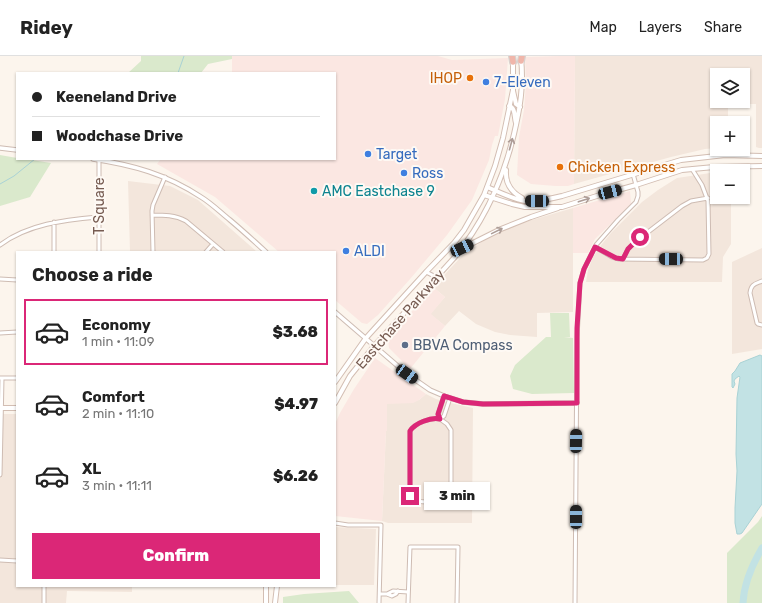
<!DOCTYPE html>
<meta charset="utf-8">
<style>
body{margin:0;font-family:Rubik,sans-serif;background:#f6f6f6;color:#222;height:100vh;display:flex;flex-direction:column;font-size:15px;white-space:nowrap}
*{box-sizing:border-box;margin:0}
p{font-size:13px;color:#767676}
.icon{flex:none;width:22px;height:22px;fill:none;stroke:currentColor;stroke-width:2;stroke-linecap:round;stroke-linejoin:round}
.map{position:relative;flex:1;overflow:hidden}
.panel{position:absolute;left:16px;top:195px;width:320px;height:336px;display:flex;flex-direction:column;background:#fff;border-radius:0px;box-shadow:0 1px 3px #0004}
.panel>*{flex:none}
.guide{position:absolute;left:16px;top:16px;width:320px;height:88px;border-radius:0px;box-shadow:0 1px 3px #0004;display:grid;align-content:center;height:88px;padding:0 16px;background:#fff}
.tools{position:absolute;left:710px;top:12px;display:grid;gap:8px}
.tools a{display:grid;place-items:center;width:40px;height:40px;border-radius:0px;background:#fff;box-shadow:0 1px 3px #0004;font-size:20px}
.end{position:absolute;width:18px;height:18px;margin:-9px;border:5px solid #db2777;background:#fff;box-shadow:0 0 0 2px #fff}
.from{border-radius:50%}
.bubble{position:absolute;height:28px;border-radius:0px;background:#fff;box-shadow:0 1px 3px #0004;font-size:13px;font-weight:800;line-height:28px;text-align:center}
.car{position:absolute;width:12px;height:24px;margin:-12px -6px;border-radius:5px;box-shadow:0 0 3px 1px #0007;background:linear-gradient(#222 24%,#8ab4d8 0 40%,#222 0 76%,#8ab4d8 0 86%,#222 0)}
.guide b{display:flex;align-items:center;gap:14px;height:38px;font-size:15px}
.guide b+b{border-top:1px solid #e0e0e0}
.guide i{width:10px;height:10px;background:#222}
ul{padding:0;list-style:none}
li{display:flex;align-items:center;gap:12px;height:66px;margin:0 8px 6px;padding:0 8px;border:2px solid transparent;border-radius:0px}
li div{flex:1}
li b{display:block;font-size:15px}
li em{font-style:normal;font-weight:800}
li.current{border-color:#db2777}
li>.icon{width:36px;height:36px;stroke-width:1.5}
h2{padding:0 16px;font-size:18px;line-height:48px}
.cta{display:flex;gap:8px;margin-top:auto;padding:8px 16px}
.cta a{flex:1;height:46px;border-radius:0px;background:#db2777;color:#fff;font-size:16px;font-weight:800;line-height:46px;text-align:center}
header{display:flex;align-items:center;gap:24px;box-sizing:border-box;height:56px;padding:0 20px;background:#fff;border-bottom:1px solid #e0e0e0}
header strong{font-size:19px}
nav{display:flex;gap:22px;margin-inline-start:auto;font-size:14px}
.map>svg:first-child{display:block}
.residential{fill:#f3e6dc;fill-rule:evenodd}
.commercial{fill:#fbe7e2}
.green{fill:#dae9cc}
.water{fill:#c2e2e4;stroke:#a9d2d5}
.lines{fill:none;stroke-linecap:round;stroke-linejoin:round}
.stream{stroke:#a9d2d5;stroke-width:1}
.river{stroke:#c2e2e4;stroke-width:7}
.minor-casing{stroke:#cebcb3;stroke-width:5}
.tertiary-casing{stroke:#cebcb3;stroke-width:5.5}
.secondary-casing{stroke:#d3beb3;stroke-width:6}
.motorway-casing{stroke:#d9d1ce;stroke-width:8}
.minor{stroke:#fff;stroke-width:3}
.tertiary{stroke:#fff;stroke-width:3.5}
.secondary{stroke:#fff;stroke-width:4}
.motorway{stroke:#f0b6aa;stroke-width:5.5}
.oneway{stroke:#ad9d97}
.route{stroke:#db2777;stroke-width:5}
.food-dot{fill:#e8710a;stroke:#fef9f4;stroke-width:1.5}
.shop-dot{fill:#3f7fe0;stroke:#fef9f4;stroke-width:1.5}
.culture-dot{fill:#0f9aa8;stroke:#fef9f4;stroke-width:1.5}
.service-dot{fill:#5c6f8a;stroke:#fef9f4;stroke-width:1.5}
.labels{text-anchor:middle;stroke-width:4;stroke-linejoin:round;paint-order:stroke}
.food-label{font-size:14px;fill:#c56008;stroke:#fef9f4;text-anchor:end}
.shop-label{font-size:14px;fill:#366cbe;stroke:#fef9f4;text-anchor:start}
.culture-label{font-size:14px;fill:#0d838f;stroke:#fef9f4;text-anchor:start}
.street-label{font-size:14px;fill:#765b51;stroke:#fef9f4}
.service-label{font-size:14px;fill:#4e5e75;stroke:#fef9f4;text-anchor:start}
</style>
<header>
<strong>Ridey</strong>
<nav><a>Map</a><a>Layers</a><a>Share</a></nav>
</header>
<div class="map">
<svg width="762" height="547" viewBox="0 0 762 547">
<rect width="100%" height="100%" fill="#fcf5ed"/>
<path class="residential" d="M575 0H762V92H759L756 91V48H728V67H717V92L705 93 671 101 574 128ZM717 19H743V45H717Z
M717 116V141H731V188L723 201 722 226H586L588 214 593 201 602 188 611 177 642 146 658 134 677 122Z
M128 125 170 130 198 144 257 196H130Z
M573 152V256L537 257V281L510 279 495 276 476 268 459 255 445 270 430 258 445 241 433 231 462 200 490 180 518 168Z
M762 192V293L732 298V206Z
M426 338 436 343 455 348 473 352 472 467H388L382 465 386 374H387V347L419 344Z
M0 358H17V530H132V536L67 535 66 547H0Z
M335 471 376 473 374 529H335Z"/>
<path class="commercial" d="M232 0H438L452 4 508 2 505 43 498 80H495L492 89 489 104 472 144 447 179 411 222 378 259 367 268 362 267 335 244V196H279L215 141 157 108 161 103H335V17H232Z
M559 0H575L574 128 568 130H556L531 128 517 119 519 81 524 54 526 27 525 1Z
M630 135 631 148 595 183 588 197H573V152Z
M433 231 445 241 431 258 445 270 410 313 389 292 388 283Z
M375 302 426 338 419 344 413 347 387 348V375H386L382 465 335 460V368L340 357 354 333Z"/>
<path class="green" d="M141 0H232V3L208 8 201 17H128L141 5Z
M0 99 17 102V103H25L51 107 30 141 0 150Z
M550 257H569L570 281H564L573 282 574 337 532 338 513 333 510 320 515 309 546 281H551Z
M762 460V547H727V497L758 466Z
M349 535 359 547H283V541L304 538Z"/>
<path class="water" d="M760 299 762 300V448L742 477 740 478H737L735 467V452L737 415 736 398 737 342 740 321 739 320 735 323 734 325 735 328 733 332 732 331V318L735 315 740 307Z"/>
<g class="lines">
<path class="stream" d="M178 17 184 0
M0 128 14 120 35 103"/>
<path class="river" d="M743 547C744 527 752 509 762 492"/>
<g class="minor-casing">
<path id="minor" d="M99 104V196
M152 159C164 159 175 159 186 165L223 196
M0 189C28 168 64 164 98 161
M595 191 612 201 619 203 703 204 707 202 709 198 708 145 702 129 692 113
M54 196V166
M153 196 152 155 153 149 165 121
M206 196 213 188
M623 203 628 193 635 186 682 150 691 145 708 142
M426 216 436 221
M0 223 17 224
M762 225C755 228 751 228 750 237L757 267 758 268 762 269
M0 277 17 276
M0 322H17
M440 363C431 361 415 367 410 375V440L412 444C417 446 440 447 445 446 448 445 450 442 451 439V374L447 368 440 363 438 359 444 340
M440 363 444 360 450 342
M0 419 2 322
M335 467 348 469H381L379 547
M0 504 17 505
M380 538H387L392 540 396 538 398 535
M387 538 393 535 408 536
M44 547V530
M408 547 410 491H458L457 547
M575 547 577 281 580 227 584 213 596 189 618 164 636 146 638 140V136L633 118"/>
</g>
<g class="tertiary-casing">
<path id="tertiary" d="M0 92 17 94
M93 103C133 109 166 118 201 141 211 147 220 156 230 164 242 174 254 185 266 196
M335 256 407 318 430 334 444 340 463 346 483 348 577 347"/>
</g>
<g class="secondary-casing">
<path id="secondary" d="M513 35 516 48 520 51
M509 50C516 52 514 61 516 67
M506 114C505 127 511 136 522 142
M487 131C499 136 512 143 525 145 537 146 550 143 562 140L681 104 725 99 762 100
M484 139 512 148 525 151H562L600 139 636 129 682 114 714 111 762 110
M463 192 501 173 531 161 558 152
M335 326 366 282 426 216 454 187 464 174 484 139 495 110 503 82 513 34V4
M335 347 350 320 375 289 454 202C484 166 503 124 514 78 520 52 524 30 521 2
M0 352H17
M266 547V530
M275 547 277 530"/>
</g>
<g class="motorway-casing">
<path id="motorway" d="M512 0 513 6
M521 5 522 0"/>
</g>
<use href="#minor" class="minor"/>
<use href="#tertiary" class="tertiary"/>
<use href="#secondary" class="secondary"/>
<use href="#motorway" class="motorway"/>
</g>
<defs><path id="oneway-shaft" d="M-6 0H5M1.5-3L5.5 0L1.5 3" fill="none" stroke-width="1.6" stroke-linecap="round" stroke-linejoin="round"/></defs>
<g class="oneway">
<use href="#oneway-shaft" transform="translate(511 88) rotate(-75)"/>
<use href="#oneway-shaft" transform="translate(584 144) rotate(-18)"/>
<use href="#oneway-shaft" transform="translate(497 175) rotate(-26)"/>
</g>
<g class="lines">
<path class="route" d="M410 440V375C415 367 431 361 440 363L438 358 444 340 463 346 483 348 577 347V272L580 227 584 213 595 191 616 202 623 203 628 193 640 181"/>
</g>
<g class="food-dot">
<circle cx="470" cy="22" r="4"/>
<circle cx="560" cy="111" r="4"/>
</g>
<g class="shop-dot">
<circle cx="486" cy="26" r="4"/>
<circle cx="368" cy="98" r="4"/>
<circle cx="404" cy="117" r="4"/>
<circle cx="346" cy="195" r="4"/>
</g>
<circle class="culture-dot" cx="314" cy="135" r="4"/>
<circle class="service-dot" cx="405" cy="289" r="4"/>
<g class="labels">
<g class="food-label">
<text x="462" y="27">IHOP</text>
<text x="568" y="116" text-anchor="start">Chicken Express</text>
</g>
<g class="shop-label">
<text x="494" y="31">7-Eleven</text>
<text x="376" y="103">Target</text>
<text x="412" y="122">Ross</text>
<text x="354" y="200">ALDI</text>
</g>
<g class="culture-label">
<text x="322" y="140">AMC Eastchase 9</text>
</g>
<g class="street-label">
<text transform="translate(99 150) rotate(-90)" y="5">T Square</text>
<text transform="translate(400 263) rotate(-49)" y="5">Eastchase Parkway</text>
</g>
<g class="service-label">
<text x="413" y="294">BBVA Compass</text>
</g>
</g>
</svg>
<div class="tools">
<a><svg class="icon" aria-label="layers" viewBox="0 0 24 24"><path d="M12 4l9 5-9 5-9-5zM3 14l9 5 9-5"/></svg></a>
<a>+</a>
<a>−</a>
</div>
<i class="end from" style="left:640px;top:181px"></i>
<i class="end" style="left:410px;top:440px"></i>
<div class="bubble" style="left:424px;top:426px;width:66px">3 min</div>
<i class="car" style="left:610px;top:136px;rotate:75deg"></i>
<i class="car" style="left:537px;top:145px;rotate:271deg"></i>
<i class="car" style="left:462px;top:192px;rotate:65deg"></i>
<i class="car" style="left:671px;top:203px;rotate:271deg"></i>
<i class="car" style="left:407px;top:318px;rotate:125deg"></i>
<i class="car" style="left:576px;top:385px;rotate:1deg"></i>
<i class="car" style="left:576px;top:461px;rotate:0deg"></i>
<div class="guide">
<b><i class="from"></i>Keeneland Drive</b>
<b><i></i>Woodchase Drive</b>
</div>
<section class="panel">
<h2>Choose a ride</h2>
<ul>
<li class="current"><svg class="icon" aria-label="car" viewBox="0 0 24 24"><path d="M5 17H2v-5l4-1 3-4h7l3 4 3 1v5h-3M9 17h6M6 11h13"/><circle cx="7" cy="17" r="2"/><circle cx="17" cy="17" r="2"/></svg><div><b>Economy</b><p>1 min · 11:09</p></div><em>$3.68</em></li>
<li><svg class="icon" aria-label="car" viewBox="0 0 24 24"><path d="M5 17H2v-5l4-1 3-4h7l3 4 3 1v5h-3M9 17h6M6 11h13"/><circle cx="7" cy="17" r="2"/><circle cx="17" cy="17" r="2"/></svg><div><b>Comfort</b><p>2 min · 11:10</p></div><em>$4.97</em></li>
<li><svg class="icon" aria-label="car" viewBox="0 0 24 24"><path d="M5 17H2v-5l4-1 3-4h7l3 4 3 1v5h-3M9 17h6M6 11h13"/><circle cx="7" cy="17" r="2"/><circle cx="17" cy="17" r="2"/></svg><div><b>XL</b><p>3 min · 11:11</p></div><em>$6.26</em></li>
</ul>
<div class="cta"><a>Confirm</a></div>
</section>
</div>
